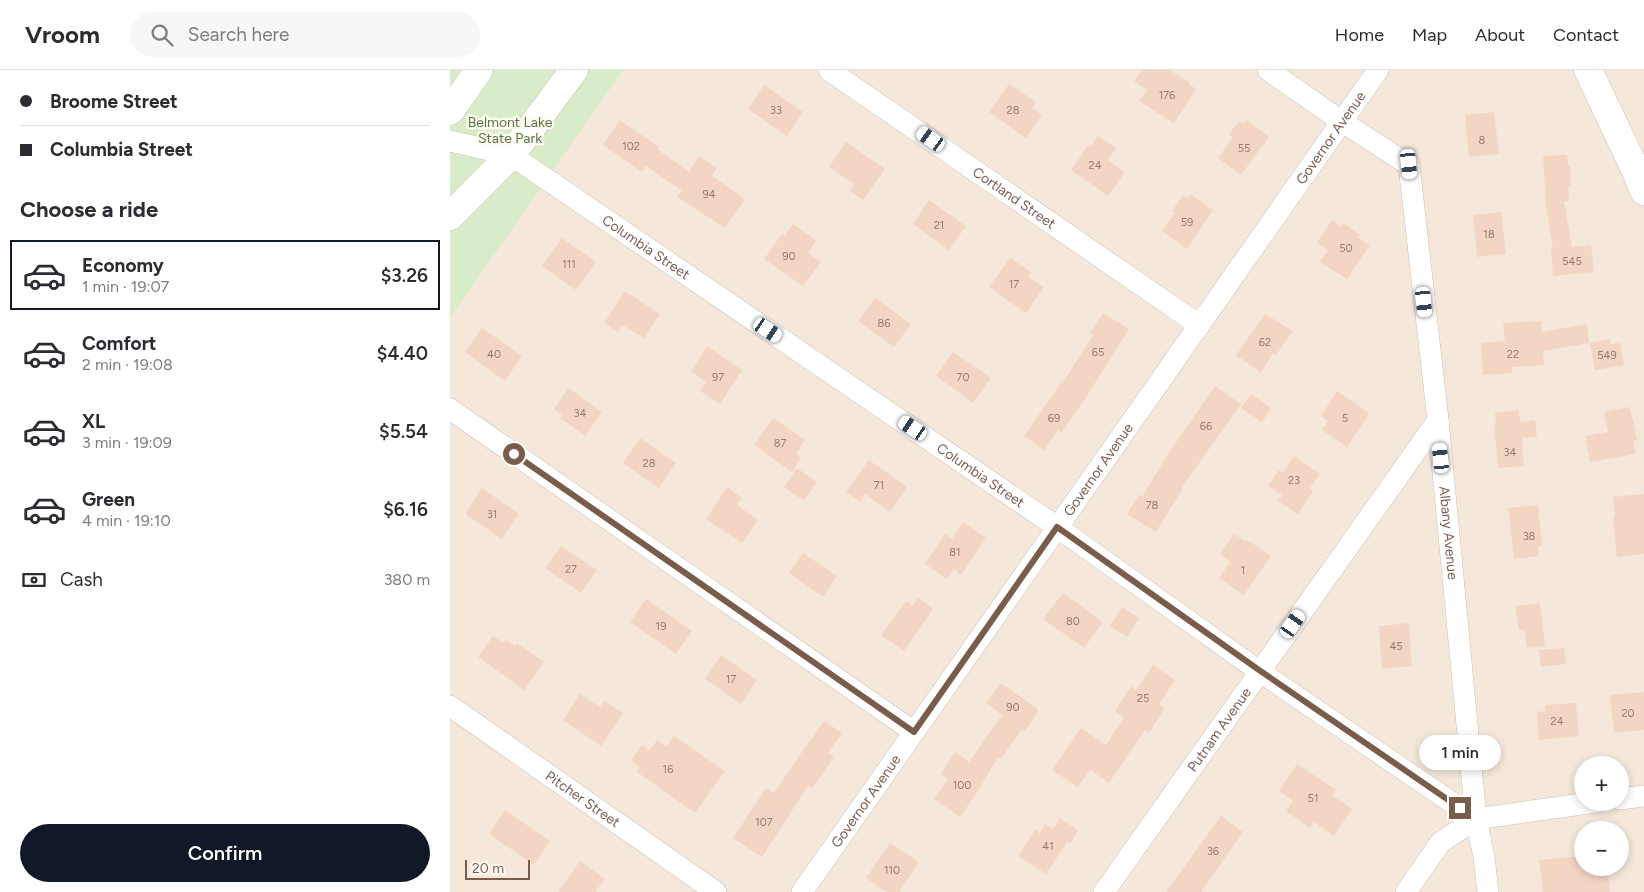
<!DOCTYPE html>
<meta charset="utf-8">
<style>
body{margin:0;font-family:Figtree,sans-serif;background:#f7f7f7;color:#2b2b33;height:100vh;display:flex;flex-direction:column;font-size:19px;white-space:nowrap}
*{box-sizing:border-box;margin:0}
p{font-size:16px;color:#7c7c81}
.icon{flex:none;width:28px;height:28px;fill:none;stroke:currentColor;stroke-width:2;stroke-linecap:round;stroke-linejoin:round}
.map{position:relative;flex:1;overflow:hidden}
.panel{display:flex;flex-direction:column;background:#fff;width:450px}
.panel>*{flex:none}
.top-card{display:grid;align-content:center;height:110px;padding:0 20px;background:#fff}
.tools{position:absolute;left:1124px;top:686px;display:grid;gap:10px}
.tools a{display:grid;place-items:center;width:55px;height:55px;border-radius:50%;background:#fff;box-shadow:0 2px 8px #0003;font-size:25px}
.scale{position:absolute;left:15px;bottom:12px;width:65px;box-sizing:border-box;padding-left:5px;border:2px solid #7a5c4d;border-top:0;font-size:14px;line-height:18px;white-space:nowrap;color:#7a5c4d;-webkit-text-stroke:4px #fffaf3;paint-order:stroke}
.end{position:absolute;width:22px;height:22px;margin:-11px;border:6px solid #7a5c4d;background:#fff;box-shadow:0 0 0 2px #fff}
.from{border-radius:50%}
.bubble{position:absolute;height:35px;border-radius:18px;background:#fff;box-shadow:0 2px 8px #0003;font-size:16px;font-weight:600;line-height:35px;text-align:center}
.car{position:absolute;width:15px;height:30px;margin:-15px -8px;border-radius:6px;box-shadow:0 0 4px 1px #0007;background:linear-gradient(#fff 24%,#345 0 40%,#fff 0 76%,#345 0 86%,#fff 0)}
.top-card b{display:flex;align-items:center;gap:18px;height:48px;font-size:19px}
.top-card b+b{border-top:1px solid #e1e1e2}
.top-card i{width:12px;height:12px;background:#2b2b33}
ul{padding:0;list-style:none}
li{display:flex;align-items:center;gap:15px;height:70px;margin:0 10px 8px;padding:0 10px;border:2px solid transparent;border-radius:0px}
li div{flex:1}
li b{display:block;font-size:19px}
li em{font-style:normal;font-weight:600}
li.on{border-color:#111827}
li>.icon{width:45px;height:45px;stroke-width:1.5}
h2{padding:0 20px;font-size:22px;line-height:60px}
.pay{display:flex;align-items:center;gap:12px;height:55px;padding:0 20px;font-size:19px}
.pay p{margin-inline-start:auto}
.primary-button{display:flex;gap:10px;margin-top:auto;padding:10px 20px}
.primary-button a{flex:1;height:58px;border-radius:30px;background:#111827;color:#fff;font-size:20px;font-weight:600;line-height:58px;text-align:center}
header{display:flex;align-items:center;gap:30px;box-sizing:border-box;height:70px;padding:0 25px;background:#fff;border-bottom:1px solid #e1e1e2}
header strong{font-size:24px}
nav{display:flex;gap:28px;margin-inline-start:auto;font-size:18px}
.search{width:350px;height:45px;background:#f7f7f7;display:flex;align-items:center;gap:12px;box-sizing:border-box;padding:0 18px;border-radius:28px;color:#7c7c81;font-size:19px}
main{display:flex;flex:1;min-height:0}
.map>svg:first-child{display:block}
.residential{fill:#f5e8da;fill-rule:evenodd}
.green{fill:#d8ecc9}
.building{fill:#f3d5c3}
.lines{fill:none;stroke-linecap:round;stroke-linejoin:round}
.minor-casing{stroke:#d1beb0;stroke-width:22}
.tertiary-casing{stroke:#d1beb0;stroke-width:29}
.minor{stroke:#fff;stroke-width:21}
.tertiary{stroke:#fff;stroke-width:28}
.route{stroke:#7a5c4d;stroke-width:6}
.labels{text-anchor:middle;stroke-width:5;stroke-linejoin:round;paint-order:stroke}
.number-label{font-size:11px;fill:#987a6a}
.park-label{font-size:14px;fill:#537a41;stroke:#fffaf3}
.street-label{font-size:14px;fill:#7a5c4d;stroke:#fffaf3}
</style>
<header>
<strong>Vroom</strong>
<div class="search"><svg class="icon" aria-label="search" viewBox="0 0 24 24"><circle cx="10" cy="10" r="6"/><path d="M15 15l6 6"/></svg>Search here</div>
<nav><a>Home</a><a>Map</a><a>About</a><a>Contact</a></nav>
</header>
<main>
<section class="panel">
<div class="top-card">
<b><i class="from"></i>Broome Street</b>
<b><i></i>Columbia Street</b>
</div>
<h2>Choose a ride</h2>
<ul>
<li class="on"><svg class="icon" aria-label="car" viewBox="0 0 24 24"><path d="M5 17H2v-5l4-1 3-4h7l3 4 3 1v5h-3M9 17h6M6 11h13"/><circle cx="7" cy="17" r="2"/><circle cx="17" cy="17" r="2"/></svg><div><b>Economy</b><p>1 min · 19:07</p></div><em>$3.26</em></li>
<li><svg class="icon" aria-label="car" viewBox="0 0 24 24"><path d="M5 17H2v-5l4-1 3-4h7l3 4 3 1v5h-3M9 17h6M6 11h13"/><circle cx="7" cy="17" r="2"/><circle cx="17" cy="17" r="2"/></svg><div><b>Comfort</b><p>2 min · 19:08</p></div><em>$4.40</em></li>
<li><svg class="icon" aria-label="car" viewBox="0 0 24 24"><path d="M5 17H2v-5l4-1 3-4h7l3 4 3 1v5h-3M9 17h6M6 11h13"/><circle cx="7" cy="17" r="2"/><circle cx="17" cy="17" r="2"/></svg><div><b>XL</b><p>3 min · 19:09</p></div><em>$5.54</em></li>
<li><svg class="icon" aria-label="car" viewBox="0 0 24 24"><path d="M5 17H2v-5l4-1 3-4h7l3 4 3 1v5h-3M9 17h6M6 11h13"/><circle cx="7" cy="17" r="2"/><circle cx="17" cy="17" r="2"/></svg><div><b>Green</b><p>4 min · 19:10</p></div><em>$6.16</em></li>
</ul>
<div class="pay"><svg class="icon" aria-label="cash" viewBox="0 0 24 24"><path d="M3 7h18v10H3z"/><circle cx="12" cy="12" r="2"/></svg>Cash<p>380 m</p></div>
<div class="primary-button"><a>Confirm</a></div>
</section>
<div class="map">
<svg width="1194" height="822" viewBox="0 0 1194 822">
<rect width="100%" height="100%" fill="#fdf6ec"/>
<path class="residential" d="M153 0H1194V822H0V172ZM1132 695H1170V732H1132ZM1132 760H1170V798H1132Z"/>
<path class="green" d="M0 0H173L0 248Z"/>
<path class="building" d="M692 0H720L740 13 739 14 746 19 724 53 689 31 697 20 684 11Z
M559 14 586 32 582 38 592 45 576 68 539 42Z
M314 15 353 42 337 66 298 39Z
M1044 42 1049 84 1019 87 1015 45Z
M170 50 209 77 207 79 239 102 249 86 267 98 262 106 295 129 275 158 227 127 232 121 196 96 192 102 153 75Z
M796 50 819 67 791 105 768 88 783 67 779 64 789 51 793 54Z
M648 66 666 78 658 90 675 102 658 126 621 100 639 74 641 76Z
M396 72 435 99 413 130 400 121 404 114 379 97Z
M1117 85 1118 96H1120L1121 117H1118L1119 131H1114L1122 177 1141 175 1144 202 1103 206 1101 179H1103L1096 136 1093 86Z
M740 124 763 140 737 179 712 161 725 143 722 141 733 125 737 128Z
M479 130 516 156 499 180 463 154Z
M1051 142 1056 184 1027 187 1023 145Z
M882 150 891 156 893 153 910 165 908 168 920 175 897 209 870 192 878 180 867 173Z
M343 154 366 170 358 183 371 192 353 216 314 189 332 164 335 166Z
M112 168 146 192 126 220 92 196Z
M560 188 581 202 578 207 594 217 576 243 539 217Z
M175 221 210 244 194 268 172 255 168 262 154 253Z
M425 228 461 254 444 277 408 251Z
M653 243 679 259 635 329 611 363 608 360 594 380 574 366 611 313 612 314 643 265 640 263Z
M815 244 843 261 826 285 823 283 811 303 786 285Z
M1091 251 1092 262 1137 254 1139 273 1093 281 1094 295 1062 297V303L1033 305 1031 273 1055 271 1053 253Z
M32 258 72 286 55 311 15 282Z
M1160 269V274L1170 273 1174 295 1145 300 1140 273Z
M257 276 292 300 270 334 250 321 256 312 241 301Z
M503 282 541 308 523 333 486 306Z
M765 316 791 334 732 417 733 418 706 462 677 444 689 425 692 427 716 387Z
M118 318 152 342 135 366 110 348 112 345 104 339Z
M887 321 918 342 917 343 919 344 897 377 872 360 878 351 871 346Z
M801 324 821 338 812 352 791 338Z
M1180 337 1187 370 1183 371 1186 384 1140 392 1135 366 1158 362 1154 342Z
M1069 340 1070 352 1085 350 1087 367 1072 368 1074 396 1048 398 1044 354H1046L1045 343Z
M323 348 355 370 346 384 351 388 342 402 304 375Z
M190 368 226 393 209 418 173 393Z
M844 386 870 404 860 418 863 421 848 444 828 431 832 425 818 416 829 400 833 403Z
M419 390 457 417 440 442 415 424 410 432 396 422Z
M347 398 367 412 354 431 334 417Z
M277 417 292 428 287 435 308 450 292 473 256 449Z
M32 418 69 444 52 469 15 444Z
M1194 424V484L1167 487 1163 449 1165 447 1163 427Z
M1088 435 1092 476H1088L1089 486 1064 489 1058 438Z
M513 452 536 468 511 505 504 499 497 509 475 494 495 464 502 469Z
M784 464 795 471 796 469 821 486 794 525 769 508 780 492 770 484Z
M111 476 147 500 131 523 95 498Z
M353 483 387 506 373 527 339 503Z
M613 523 653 552 634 578 593 549Z
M468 528 483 539 454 581 432 566V564L456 531 462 536Z
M196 529 242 561 226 584 180 552Z
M1090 533 1095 576 1077 578 1074 560H1069L1065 536Z
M672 537 689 548 677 567 660 556Z
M959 553 962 596 932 599 929 556Z
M43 566 54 573 56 570 65 576 67 573 94 592 74 620 28 587Z
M1114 578 1116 594 1091 597 1089 580Z
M271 585 307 610 291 634 255 609Z
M703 595 725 610 709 634 715 638 699 663 695 660 659 713 640 700 628 717 602 700 631 658 656 675 674 647 665 641 681 616 686 620Z
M551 613 589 640 575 661 572 659 551 689 548 687 528 721 510 747 484 729 498 709 491 704 505 682 519 692 552 645 536 633Z
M1194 622V660L1164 663 1160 625Z
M130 624 150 637 154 631 173 643 151 676 113 650Z
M1126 633 1129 666 1089 670 1087 642 1095 641V635Z
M374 651 392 663 378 683 384 687 362 719 358 716 312 787 283 768 316 718 324 723 360 670H361Z
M224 666 275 701 245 743 187 702 190 697 181 691 192 675 200 680 207 670 216 677Z
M847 694 886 720 882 725 902 739 884 766 864 752 860 758 836 741 843 731 829 721Z
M55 740 100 771 84 795 39 764Z
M771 746 793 762 751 822H716Z
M610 748 628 760 620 774 617 772 596 804 568 786 585 760 590 763 595 754 603 759Z
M440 773 469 792 449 822H437L416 808Z
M1132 786V798H1157L1160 822H1093L1089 790Z
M130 791 155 809 145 822H108Z"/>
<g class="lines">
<g class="minor-casing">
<g id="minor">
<path id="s1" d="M379 0 749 255"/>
<path id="s2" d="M818 0 891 51 959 95 988 350 1026 749 1034 787 1038 822"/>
<path id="s3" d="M0 71 61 85 607 457 809 601 1026 749"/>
<path d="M0 339 464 662"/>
<path id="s4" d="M0 636 266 822"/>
<path d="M1170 729 1194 726"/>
<path id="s5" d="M352 822 928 0"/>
<path id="s6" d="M654 822 988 350"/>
<path d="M956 822 991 772 1026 749 1146 732"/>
</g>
</g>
<g class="tertiary-casing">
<path id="tertiary" d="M1138 0 1185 99 1194 121
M0 41 29 0
M0 146 61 85 124 0"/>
</g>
<use href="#minor" class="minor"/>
<use href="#tertiary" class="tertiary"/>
</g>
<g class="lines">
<path class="route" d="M64 384 464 662 607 457 809 600 1010 738"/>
</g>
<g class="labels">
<g class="number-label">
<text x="717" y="29">176</text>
<text x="326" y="44">33</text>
<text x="563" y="44">28</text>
<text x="1032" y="74">8</text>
<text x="181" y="80">102</text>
<text x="794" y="82">55</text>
<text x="645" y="99">24</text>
<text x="259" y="128">94</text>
<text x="737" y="156">59</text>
<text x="489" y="159">21</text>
<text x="1039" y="168">18</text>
<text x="896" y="182">50</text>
<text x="339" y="190">90</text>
<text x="1122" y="195">545</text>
<text x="119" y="198">111</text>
<text x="564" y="218">17</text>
<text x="434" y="257">86</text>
<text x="815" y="276">62</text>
<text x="648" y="286">65</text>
<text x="44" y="288">40</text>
<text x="1063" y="288">22</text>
<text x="1157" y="289">549</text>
<text x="268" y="311">97</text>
<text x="513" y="311">70</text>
<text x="130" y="347">34</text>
<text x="604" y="352">69</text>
<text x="895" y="352">5</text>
<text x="756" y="360">66</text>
<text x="330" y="377">87</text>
<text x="1060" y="386">34</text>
<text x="199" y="397">28</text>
<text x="844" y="414">23</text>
<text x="429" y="419">71</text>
<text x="702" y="439">78</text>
<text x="42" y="448">31</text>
<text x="1079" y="470">38</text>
<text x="505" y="486">81</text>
<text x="121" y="503">27</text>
<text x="793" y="504">1</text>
<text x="623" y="555">80</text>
<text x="211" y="560">19</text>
<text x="946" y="580">45</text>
<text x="281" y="613">17</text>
<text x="693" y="632">25</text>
<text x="563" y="641">90</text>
<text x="1178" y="647">20</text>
<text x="1107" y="655">24</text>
<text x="218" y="703">16</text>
<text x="512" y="719">100</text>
<text x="863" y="732">51</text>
<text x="314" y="756">107</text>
<text x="598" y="780">41</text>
<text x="763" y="785">36</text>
<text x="442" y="804">110</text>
</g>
<g class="park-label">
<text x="60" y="57">Belmont Lake<tspan x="60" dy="16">State Park</tspan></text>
</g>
<g class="street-label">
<text dy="5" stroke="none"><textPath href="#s5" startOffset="921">Governor Avenue</textPath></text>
<text dy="5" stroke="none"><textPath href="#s1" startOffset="225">Cortland Street</textPath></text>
<text dy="5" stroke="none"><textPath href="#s3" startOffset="226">Columbia Street</textPath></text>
<text dy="5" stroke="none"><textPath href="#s5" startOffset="516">Governor Avenue</textPath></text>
<text dy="5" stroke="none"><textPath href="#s3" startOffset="631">Columbia Street</textPath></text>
<text dy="5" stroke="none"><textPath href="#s2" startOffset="540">Albany Avenue</textPath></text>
<text dy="5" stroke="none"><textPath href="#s6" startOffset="199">Putnam Avenue</textPath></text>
<text dy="5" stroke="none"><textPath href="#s4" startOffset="162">Pitcher Street</textPath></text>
<text dy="5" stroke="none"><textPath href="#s5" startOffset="111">Governor Avenue</textPath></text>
</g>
</g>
</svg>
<div class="tools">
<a>+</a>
<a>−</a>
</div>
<div class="scale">20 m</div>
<i class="end from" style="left:64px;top:384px"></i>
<i class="end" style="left:1010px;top:738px"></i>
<div class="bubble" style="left:969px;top:665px;width:82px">1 min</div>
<i class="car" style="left:481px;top:69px;rotate:305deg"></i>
<i class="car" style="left:959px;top:94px;rotate:174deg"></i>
<i class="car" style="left:974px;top:232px;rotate:174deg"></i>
<i class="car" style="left:318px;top:260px;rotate:124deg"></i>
<i class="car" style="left:463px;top:358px;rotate:304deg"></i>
<i class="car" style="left:991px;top:388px;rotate:354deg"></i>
<i class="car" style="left:843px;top:554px;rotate:35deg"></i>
</div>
</main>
